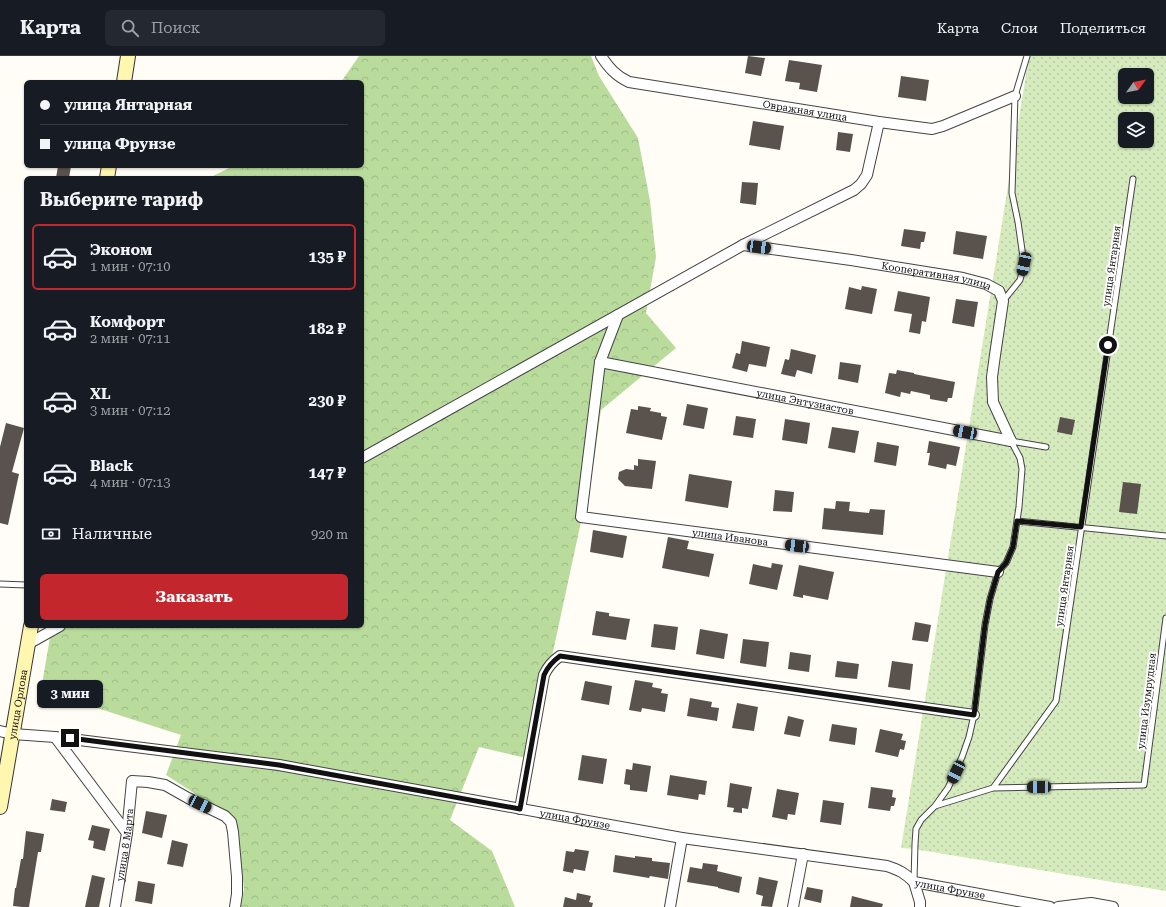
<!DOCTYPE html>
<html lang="ru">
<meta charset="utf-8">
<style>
body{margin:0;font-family:"Roboto Serif",serif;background:#242831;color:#f1f3f6;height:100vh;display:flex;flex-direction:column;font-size:15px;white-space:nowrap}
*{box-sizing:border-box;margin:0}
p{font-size:13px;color:#9ea1a6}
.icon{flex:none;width:22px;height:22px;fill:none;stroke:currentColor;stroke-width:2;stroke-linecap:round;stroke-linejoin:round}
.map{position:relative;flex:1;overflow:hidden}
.drawer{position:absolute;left:24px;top:120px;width:340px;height:452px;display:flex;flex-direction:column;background:#171b24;border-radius:6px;box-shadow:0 1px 3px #0004}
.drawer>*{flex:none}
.top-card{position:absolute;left:24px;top:24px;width:340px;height:88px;border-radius:6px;box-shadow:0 1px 3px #0004;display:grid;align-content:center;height:88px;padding:0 16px;background:#171b24}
.needle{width:26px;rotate:57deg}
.tools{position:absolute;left:1118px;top:12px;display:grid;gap:8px}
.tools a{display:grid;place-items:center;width:36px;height:36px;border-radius:6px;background:#171b24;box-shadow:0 1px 3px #0004;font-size:20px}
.end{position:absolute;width:18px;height:18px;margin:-9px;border:5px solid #111;background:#fff;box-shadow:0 0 0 2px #fff}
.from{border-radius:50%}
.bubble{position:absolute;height:28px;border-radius:6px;background:#171b24;box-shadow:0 1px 3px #0004;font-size:13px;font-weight:700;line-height:28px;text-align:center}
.car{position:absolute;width:12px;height:24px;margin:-12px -6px;border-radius:5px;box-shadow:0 0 3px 1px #0007;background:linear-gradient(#222 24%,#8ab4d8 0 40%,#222 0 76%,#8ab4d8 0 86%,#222 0)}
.top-card b{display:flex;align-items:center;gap:14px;height:38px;font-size:15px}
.top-card b+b{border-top:1px solid #363941}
.top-card i{width:10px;height:10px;background:#f1f3f6}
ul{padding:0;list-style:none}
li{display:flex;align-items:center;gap:12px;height:66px;margin:0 8px 6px;padding:0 8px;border:2px solid transparent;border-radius:6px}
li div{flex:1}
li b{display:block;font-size:15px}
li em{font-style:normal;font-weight:700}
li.current{border-color:#c4262e}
li>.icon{width:36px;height:36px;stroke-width:1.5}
h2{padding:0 16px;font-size:18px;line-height:48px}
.pay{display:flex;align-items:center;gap:10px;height:44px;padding:0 16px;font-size:15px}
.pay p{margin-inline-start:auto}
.primary-button{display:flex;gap:8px;margin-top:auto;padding:8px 16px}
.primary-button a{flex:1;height:46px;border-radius:6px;background:#c4262e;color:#fff;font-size:16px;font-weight:700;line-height:46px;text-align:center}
header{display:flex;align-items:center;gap:24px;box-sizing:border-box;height:56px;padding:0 20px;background:#171b24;border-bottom:1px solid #363941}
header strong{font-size:19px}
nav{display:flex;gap:22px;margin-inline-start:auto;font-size:14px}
.search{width:280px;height:36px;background:#242831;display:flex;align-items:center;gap:10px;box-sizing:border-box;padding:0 14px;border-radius:6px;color:#9ea1a6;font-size:15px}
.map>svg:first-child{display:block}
.grass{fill:url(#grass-dots);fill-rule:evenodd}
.forest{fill:url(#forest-crowns)}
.building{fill:#5a524d}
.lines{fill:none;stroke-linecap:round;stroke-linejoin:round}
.lane-casing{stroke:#444;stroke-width:7}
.street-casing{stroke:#444;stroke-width:12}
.secondary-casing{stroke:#333;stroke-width:16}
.lane{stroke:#fff;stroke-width:5}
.street{stroke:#fff;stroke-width:10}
.secondary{stroke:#fff6b0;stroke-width:14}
.route{stroke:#111;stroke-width:5}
.labels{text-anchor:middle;stroke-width:4;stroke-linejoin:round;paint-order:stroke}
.street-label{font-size:10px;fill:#111;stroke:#fff}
</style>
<header>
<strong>Карта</strong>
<div class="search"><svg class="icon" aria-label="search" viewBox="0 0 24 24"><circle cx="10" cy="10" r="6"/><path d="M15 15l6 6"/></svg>Поиск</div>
<nav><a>Карта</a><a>Слои</a><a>Поделиться</a></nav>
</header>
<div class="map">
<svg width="1166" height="851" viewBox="0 0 1166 851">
<defs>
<pattern id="grass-dots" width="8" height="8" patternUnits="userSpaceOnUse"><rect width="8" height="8" fill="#d5ebbd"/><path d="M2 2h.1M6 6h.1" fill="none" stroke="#b6c8a1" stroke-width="1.8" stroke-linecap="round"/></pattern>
<pattern id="forest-crowns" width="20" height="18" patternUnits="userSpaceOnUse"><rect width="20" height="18" fill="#b9dc9c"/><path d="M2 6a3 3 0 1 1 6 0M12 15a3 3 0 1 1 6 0" fill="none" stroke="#9ebc85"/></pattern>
</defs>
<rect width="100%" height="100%" fill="#fffdf5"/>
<path class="grass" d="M1029 0H1166V835L914 793 901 792ZM1125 19H1147V41H1125ZM1125 63H1147V85H1125Z"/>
<path class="forest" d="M359 0H591L599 20 638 82 650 145 656 201 646 257 676 292 601 354 594 405 530 703 479 691 450 764 492 795 515 851H240L244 833 236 764 166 719 181 679 41 634 52 570H362V122H209L233 110H362V26H341Z"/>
<path class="building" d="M748 0 765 2 761 20 745 17Z
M789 4 822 9 817 36 799 33 800 27 785 25Z
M901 20 929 24 926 45 898 41Z
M753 65 784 70 780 94 749 89Z
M838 76 853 78 850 96 836 94Z
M58 110H71L69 122H56Z
M742 126 758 127 756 149 740 147Z
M904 173 926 176 924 186H921L920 193 901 190Z
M956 175 987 180 983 203 953 198Z
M862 230 877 233 872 258 845 253 849 231 861 234Z
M898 235 930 241 926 266 922 265 920 278 909 276 912 258 894 255Z
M956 243 978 246 974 271 952 267Z
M742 285 770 291 766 311 749 308 747 316 732 312 736 297 740 298Z
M791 293 816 299 812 318 797 314 795 321 781 318 785 303 789 304Z
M840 306 861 309 858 327 838 323Z
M897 314 914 317V318L955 326 952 342H948L947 346 930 343V339L911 335 910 338 901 336 900 341 885 337 889 317 896 318Z
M687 348 708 352 704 373 683 369Z
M638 350 651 352 650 355 661 357V360L667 361 662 384 626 377 631 353 638 354Z
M736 360 756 363 753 382 733 379Z
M1060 361 1075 364 1072 379 1057 376Z
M785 363 810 367 807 388 782 384Z
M6 367 24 372 12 416 19 418 8 469 0 467V391Z
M832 371 859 375 855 397 828 392Z
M929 385 960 391 956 410 947 408 946 413 928 409 930 397H927Z
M877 386 899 390 896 410 874 406Z
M638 403 656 405 652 433 625 430 618 423 619 416 626 413 634 414V409L638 410Z
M689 418 732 425 728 452 685 445Z
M1123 426 1141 428 1137 458 1119 456Z
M775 434 794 436 792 456 773 455Z
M836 445 850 446 849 455 869 457 870 453 885 454 883 479 822 473 824 452 835 453Z
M593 474 627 480 623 502 590 496Z
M668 481 689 485 687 493 714 498 709 521 662 512Z
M772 507 783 509 777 534 749 528 753 508 771 512Z
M799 509 834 516 828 544 803 539V542L793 540Z
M596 555 609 557V560L630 563 626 584 592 579Z
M915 566 931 569 928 586 912 584Z
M654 568 678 571 675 594 651 591Z
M700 573 728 578 724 603 696 598Z
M743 583 769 586 766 611 740 607Z
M790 596 811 599 809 616 788 613Z
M837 605 859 608 857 623 835 621Z
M892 605 913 608 910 634 888 631Z
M635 624 653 627 652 631 662 633 661 637 668 638 665 656 642 652 641 656 629 654Z
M585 625 612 630 609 649 581 644Z
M690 642 712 646 711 651 719 652 717 665 687 660Z
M737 647 758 651 754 675 732 672Z
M788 660 804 664 800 681 784 678Z
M832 668 857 672 855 689 829 685Z
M880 673 903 678 901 684 906 685 904 694 900 693 898 701 875 696Z
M582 699 607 703 603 728 578 724Z
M633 707 651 710 647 736 630 734V729L624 728 626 713 632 714Z
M670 719 707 725 705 739 699 738 698 744 667 739Z
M730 727 752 731 748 753 742 752V757L733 756 734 752 727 751Z
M871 731 893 734 892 741 896 742 894 750H891L890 755 868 752Z
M777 733 799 737 795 759 788 758 787 764 772 761Z
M52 743 67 746 65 756 50 754Z
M823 744 844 747 841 769 820 766Z
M146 755 167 759 162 782 142 777Z
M92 769 110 773 105 795 93 792 94 785 88 784Z
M26 775 44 778 41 796H38L29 851H22L13 850 15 832H16L21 803H23Z
M172 784 188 788 183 811 167 808Z
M575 793 589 795 585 815 574 813 573 817 563 815 566 795 574 796Z
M615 799 635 802V800L652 802V805L670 807 668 823 650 820 649 822 613 816Z
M703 807 718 809 717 815 742 821 739 837 718 832V831L687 826 690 811 702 813Z
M92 819 105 822 99 851H85Z
M759 821 778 825 772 851 761 850 763 840 756 838Z
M138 825 155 828 152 848 135 845Z
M807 831 823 834 821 847 804 843Z
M577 837 591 840 589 846 593 847 592 851H563L565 841 576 844Z
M852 840 883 848 882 851H850Z"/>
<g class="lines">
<g class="lane-casing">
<path id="lane" d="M1003 245 1020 224 1024 208 1018 166 1012 137 1015 40 1027 0
M1011 385 1046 391
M1017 465 1166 480
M0 528 26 529
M993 732 1056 645 1133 123
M935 750 993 732 1144 729 1166 562
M914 825 915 788 916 773 921 764 935 750 948 732 962 701 969 681 974 659 985 569 990 543 998 516 1006 507 1013 491 1019 451 1022 413 1020 402 1011 385"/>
</g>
<g class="street-casing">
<g id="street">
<path id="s1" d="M601 0C609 12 616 20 629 26L879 66 932 73 943 70 1015 40"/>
<path id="s2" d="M743 189 851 204 963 222 986 228 999 235 1003 245 995 299 992 321 993 346 1011 385"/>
<path id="s3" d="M618 259 600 306 581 461 998 516"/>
<path id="s4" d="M600 306 1011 385"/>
<path d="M362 402 743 189 854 134 861 128 867 119 879 66"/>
<path d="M28 588 60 570"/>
<path id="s5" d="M0 675 13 678 55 681 279 709 682 782 887 810C899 814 905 817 914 826L1050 851"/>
<path d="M55 681 127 777"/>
<path d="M520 753 544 619C548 610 553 605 560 600L974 659"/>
<path d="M914 826 920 846V851"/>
<path id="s6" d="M115 851 127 777 132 725 148 726 165 729 188 742 225 760 231 766 233 776 237 821V838L235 851"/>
<path d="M670 851 682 782"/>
<path d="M793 851 803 798"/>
<path d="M1058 851 1091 847 1113 851"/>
</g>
</g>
<g class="secondary-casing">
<g id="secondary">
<path d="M124 26 128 0"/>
<path d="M107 122 109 110"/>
<path id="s7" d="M0 751 31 570"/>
</g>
</g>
<use href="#lane" class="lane"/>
<use href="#street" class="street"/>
<use href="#secondary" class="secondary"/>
</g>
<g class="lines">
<path class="route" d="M70 682 279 709 520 753 544 619C548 610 553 605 560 600L974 659 985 569 990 543 998 516 1006 507 1013 491 1017 465 1081 471 1108 289"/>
</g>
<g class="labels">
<g class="street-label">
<text dy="4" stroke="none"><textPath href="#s1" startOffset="217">Овражная улица</textPath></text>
<text transform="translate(1111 210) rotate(-82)" y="4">улица Янтарная</text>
<text dy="4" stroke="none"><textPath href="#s2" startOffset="196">Кооперативная улица</textPath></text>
<text dy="4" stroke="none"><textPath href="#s4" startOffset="209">улица Энтузиастов</textPath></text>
<text dy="4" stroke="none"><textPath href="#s3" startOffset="357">улица Иванова</textPath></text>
<text transform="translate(1064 530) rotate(-82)" y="4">улица Янтарная</text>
<text transform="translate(1146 645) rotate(-83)" y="4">улица Изумрудная</text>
<text dy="4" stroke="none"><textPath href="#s7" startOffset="104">улица Орлова</textPath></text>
<text dy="4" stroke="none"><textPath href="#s5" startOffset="582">улица Фрунзе</textPath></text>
<text dy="4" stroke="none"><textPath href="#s6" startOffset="63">улица 8 Марта</textPath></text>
<text dy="4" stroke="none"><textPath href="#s5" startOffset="966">улица Фрунзе</textPath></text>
</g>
</g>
</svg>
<div class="tools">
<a><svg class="needle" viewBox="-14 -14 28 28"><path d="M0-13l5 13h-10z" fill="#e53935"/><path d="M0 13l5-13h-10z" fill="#9ea1a6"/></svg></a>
<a><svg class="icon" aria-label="layers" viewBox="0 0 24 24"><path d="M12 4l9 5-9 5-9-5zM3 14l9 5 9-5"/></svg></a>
</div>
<i class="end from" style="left:1108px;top:289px"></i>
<i class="end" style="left:70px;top:682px"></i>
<div class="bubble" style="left:37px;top:624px;width:66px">3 мин</div>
<i class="car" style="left:759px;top:191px;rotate:98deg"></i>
<i class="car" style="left:1024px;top:208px;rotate:192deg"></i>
<i class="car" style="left:965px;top:376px;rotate:281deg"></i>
<i class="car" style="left:797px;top:490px;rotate:277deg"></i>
<i class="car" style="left:956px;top:716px;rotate:206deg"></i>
<i class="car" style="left:1039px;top:731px;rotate:269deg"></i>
<i class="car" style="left:200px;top:748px;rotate:116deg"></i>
<div class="top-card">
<b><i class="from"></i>улица Янтарная</b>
<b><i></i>улица Фрунзе</b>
</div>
<section class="drawer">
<h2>Выберите тариф</h2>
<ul>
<li class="current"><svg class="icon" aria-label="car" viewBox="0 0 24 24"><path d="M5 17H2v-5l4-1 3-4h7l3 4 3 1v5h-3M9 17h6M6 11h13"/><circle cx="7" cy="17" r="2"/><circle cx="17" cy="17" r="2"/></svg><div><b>Эконом</b><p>1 мин · 07:10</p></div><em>135 ₽</em></li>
<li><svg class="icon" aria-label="car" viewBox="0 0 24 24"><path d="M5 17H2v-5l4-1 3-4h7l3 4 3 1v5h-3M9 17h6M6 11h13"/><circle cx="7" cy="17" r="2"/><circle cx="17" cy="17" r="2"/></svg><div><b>Комфорт</b><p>2 мин · 07:11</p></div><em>182 ₽</em></li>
<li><svg class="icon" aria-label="car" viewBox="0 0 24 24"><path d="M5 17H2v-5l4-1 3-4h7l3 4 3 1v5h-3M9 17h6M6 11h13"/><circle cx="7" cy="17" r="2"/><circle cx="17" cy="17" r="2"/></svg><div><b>XL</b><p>3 мин · 07:12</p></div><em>230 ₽</em></li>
<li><svg class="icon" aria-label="car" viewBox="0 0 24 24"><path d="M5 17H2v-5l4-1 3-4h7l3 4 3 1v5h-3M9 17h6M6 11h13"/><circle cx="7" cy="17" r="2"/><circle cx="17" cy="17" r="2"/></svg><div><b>Black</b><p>4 мин · 07:13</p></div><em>147 ₽</em></li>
</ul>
<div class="pay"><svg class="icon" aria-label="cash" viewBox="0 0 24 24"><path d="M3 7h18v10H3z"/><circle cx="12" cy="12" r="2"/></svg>Наличные<p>920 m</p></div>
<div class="primary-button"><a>Заказать</a></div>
</section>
</div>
